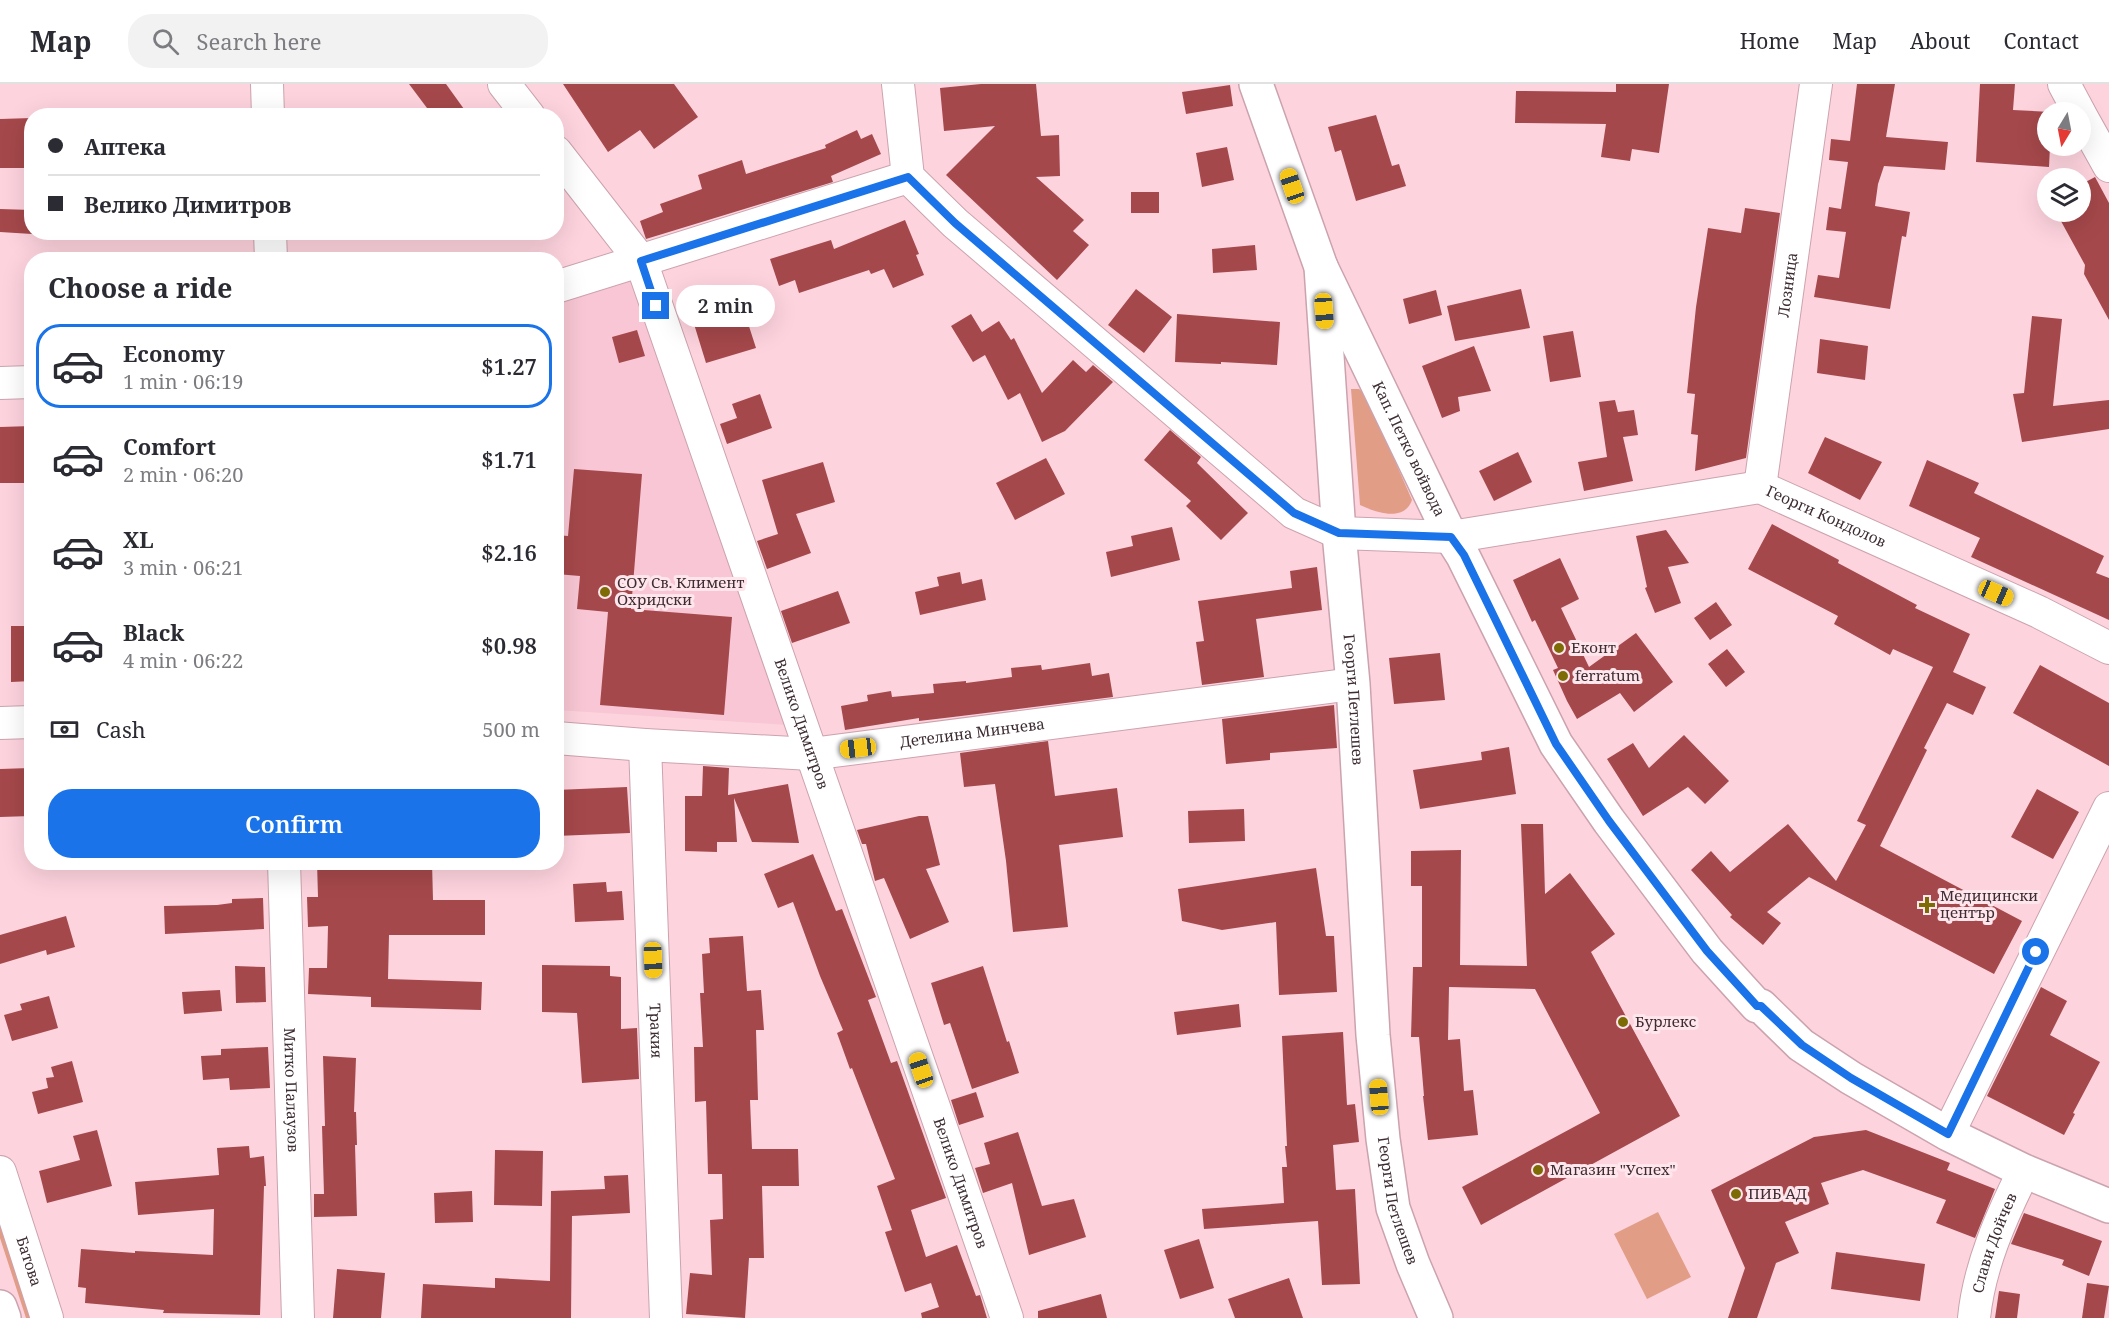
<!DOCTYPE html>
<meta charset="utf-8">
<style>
body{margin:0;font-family:"Noto Serif",serif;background:#f2f2f3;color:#2b2b33;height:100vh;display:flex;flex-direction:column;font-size:22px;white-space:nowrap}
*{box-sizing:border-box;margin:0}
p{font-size:20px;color:#7c7c81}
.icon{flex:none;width:33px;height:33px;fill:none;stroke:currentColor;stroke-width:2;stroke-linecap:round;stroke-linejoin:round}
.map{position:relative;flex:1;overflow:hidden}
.panel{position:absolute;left:24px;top:168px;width:540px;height:618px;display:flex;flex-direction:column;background:#fff;border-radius:24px;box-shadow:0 6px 24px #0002}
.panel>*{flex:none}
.guide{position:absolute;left:24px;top:24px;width:540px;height:132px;border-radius:24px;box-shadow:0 6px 24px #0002;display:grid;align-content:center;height:132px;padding:0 24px;background:#fff}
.needle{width:39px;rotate:190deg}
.fabs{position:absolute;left:2037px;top:18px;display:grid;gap:12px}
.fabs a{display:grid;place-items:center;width:54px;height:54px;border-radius:50%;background:#fff;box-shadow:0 6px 24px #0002;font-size:30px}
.end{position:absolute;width:27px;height:27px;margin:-14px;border:8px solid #1a73e8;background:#fff;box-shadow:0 0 0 3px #fff}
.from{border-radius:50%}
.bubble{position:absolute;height:42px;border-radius:21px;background:#fff;box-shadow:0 6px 24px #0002;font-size:20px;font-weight:600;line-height:42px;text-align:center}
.car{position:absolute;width:18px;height:36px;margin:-18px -9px;border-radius:8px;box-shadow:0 0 4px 2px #0007;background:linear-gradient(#f5c518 24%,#345 0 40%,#f5c518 0 76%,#345 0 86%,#f5c518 0)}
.guide b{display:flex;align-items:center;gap:21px;height:57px;font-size:22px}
.guide b+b{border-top:2px solid #e1e1e2}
.guide i{width:15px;height:15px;background:#2b2b33}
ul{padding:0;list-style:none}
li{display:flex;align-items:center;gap:18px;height:84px;margin:0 12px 9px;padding:0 12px;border:3px solid transparent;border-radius:24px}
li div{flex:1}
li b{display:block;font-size:22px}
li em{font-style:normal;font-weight:600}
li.on{border-color:#1a73e8}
li>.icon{width:54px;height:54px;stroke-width:1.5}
h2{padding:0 24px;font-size:27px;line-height:72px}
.pay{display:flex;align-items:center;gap:15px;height:66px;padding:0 24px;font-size:22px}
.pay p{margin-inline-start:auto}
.action{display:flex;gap:12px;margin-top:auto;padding:12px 24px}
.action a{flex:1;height:69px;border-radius:24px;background:#1a73e8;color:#fff;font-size:24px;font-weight:600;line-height:69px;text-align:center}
header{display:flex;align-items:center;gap:36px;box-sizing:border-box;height:84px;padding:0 30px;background:#fff;border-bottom:2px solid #e1e1e2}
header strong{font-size:28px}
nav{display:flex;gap:33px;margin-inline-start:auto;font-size:21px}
.search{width:420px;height:54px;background:#f2f2f3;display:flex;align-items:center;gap:15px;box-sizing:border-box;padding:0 21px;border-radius:24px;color:#7c7c81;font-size:22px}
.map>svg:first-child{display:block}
.built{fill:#f8c6d4}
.green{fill:#e29d86}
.building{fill:#a5484b}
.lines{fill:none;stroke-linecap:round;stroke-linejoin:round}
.street-casing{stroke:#cba3ae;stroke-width:34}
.secondary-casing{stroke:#cba3ae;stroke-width:36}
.street{stroke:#fff;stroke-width:32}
.secondary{stroke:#fff;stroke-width:33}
.route{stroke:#1a73e8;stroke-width:8}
.poi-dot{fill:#7d6c05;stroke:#ffe5ec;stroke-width:2}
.labels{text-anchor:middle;stroke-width:6;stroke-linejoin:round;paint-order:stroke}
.street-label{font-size:15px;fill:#3d2d32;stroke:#ffe5ec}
.poi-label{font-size:15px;fill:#3d2d32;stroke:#ffe5ec;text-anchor:start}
</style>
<header>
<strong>Map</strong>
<div class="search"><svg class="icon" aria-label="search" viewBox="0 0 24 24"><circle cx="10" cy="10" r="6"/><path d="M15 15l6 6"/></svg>Search here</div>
<nav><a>Home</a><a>Map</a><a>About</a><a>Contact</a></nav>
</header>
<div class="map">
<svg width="2109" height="1234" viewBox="0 0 2109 1234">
<rect width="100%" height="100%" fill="#fdd3de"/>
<path class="built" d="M631 195 787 641 557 626 556 218Z"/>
<path class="green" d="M1351 305H1359L1366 311 1412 416C1404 438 1377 429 1360 421Z
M0 1087 47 1234H26L0 1154Z
M1658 1128 1691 1193 1647 1215 1614 1150Z"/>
<path class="building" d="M409 0H446L469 32H433Z
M563 0H674L698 33 654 65 640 46 608 68Z
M981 0H1036L1041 52 1059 51 1060 92 1036 93 1084 136 1073 147 1089 161 1057 196 946 91 995 42 944 47 940 4Z
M1616 0H1669L1659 69 1632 65 1630 77 1601 73 1606 40 1515 39 1516 7 1616 8Z
M1857 0H1895L1886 53 1948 58 1945 86 1884 82 1878 100 1875 122 1910 128 1906 153 1902 152 1890 225 1814 213 1818 191 1839 194 1846 148 1826 146 1829 123 1841 125 1848 78 1829 76 1831 55 1850 57Z
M1980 0H2015L2013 26 2051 28H2048V62H2050L2049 83 1976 78Z
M1230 1 1233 22 1186 30 1182 8Z
M1376 31 1392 82 1399 80 1406 102 1356 117 1341 66 1335 68 1328 43Z
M32 34V84H0V35Z
M857 46 861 55 872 50 881 70 831 92 833 98 646 155 640 137 663 128 660 120 702 105 698 91 742 76 746 90 826 64 825 61Z
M1227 63 1234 96 1202 103 1196 69Z
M2095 93 2109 119V236L2084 190 2085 181 2056 128H2080V101Z
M1131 108H1159V129H1131Z
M1745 124 1780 129 1746 374 1695 387 1698 351 1691 350 1695 310 1687 309 1696 223 1708 144 1741 149Z
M0 125 32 126V150L0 148Z
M905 136 919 170 916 171 924 191 893 204 884 185 871 190 869 186 799 209 795 196 779 202 770 175 831 156 834 165Z
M1255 161 1257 186 1213 189 1212 165Z
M1136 205 1172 233 1144 269 1108 241Z
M1521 205 1530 244 1455 257 1447 222Z
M1436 206 1442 231 1409 240 1403 215Z
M971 230 982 248 999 237 1011 256 1014 254 1042 309 1073 276 1086 288 1093 281 1113 298 1065 347 1042 358 1020 309 1008 316 985 271 973 278 951 242Z
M1177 230 1280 238 1277 281 1221 278V280L1175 278Z
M717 232 719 241 746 233 756 264 706 279 694 240Z
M2032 232 2062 235 2053 322 2109 316V345L2022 358 2013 310 2024 309Z
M637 246 645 272 619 279 612 253Z
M1573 247 1581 293 1550 298 1543 252Z
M1820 255 1868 262 1865 296 1817 289Z
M1474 262 1491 307 1458 313 1460 327 1442 334 1422 282Z
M760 310 772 344 727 360 720 340 737 334 732 320Z
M1615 316 1618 328 1634 326 1638 351 1623 353 1633 397 1584 407 1578 378 1607 373 1599 318Z
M32 342V378H24V399H0V343Z
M1170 346 1201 373 1197 379 1248 429 1221 456 1186 422 1191 417 1144 376Z
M1825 353 1882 378 1860 416 1808 389Z
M1518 368 1532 398 1494 417 1479 387Z
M1046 374 1065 410 1015 436 996 399Z
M1927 376 1979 399 1974 409 2104 472 2096 489 2109 494V536L1971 473 1980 454 1909 422Z
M823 378 835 418 796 430 811 469 767 485 757 457 778 450 762 396Z
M574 385 642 390 631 525 732 533 724 631 600 621 608 528 577 525 580 492 556 490V451L568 452Z
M1772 440 1839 476 1838 479 1917 521 1915 524 1970 550 1953 588 1986 603 1973 631 1947 619 1924 664 1927 666 1880 762 2022 837 1994 890 1809 793 1767 828 1781 839 1763 861 1730 833 1732 831 1691 786 1711 767 1730 788 1788 740 1836 797 1866 741 1857 737 1933 583 1893 565 1890 571 1834 540 1838 532 1748 485Z
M1172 443 1180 476 1111 493 1106 468 1133 462 1131 452Z
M1666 446 1689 479 1668 483 1681 519 1655 529 1645 504 1647 503 1636 452Z
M1560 474 1579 515 1561 524 1589 583 1636 549 1673 598 1634 628 1620 609 1577 635 1567 617 1553 586 1558 584 1535 536 1532 538 1513 496Z
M1317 483 1322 526 1256 535 1264 593 1202 601 1196 558 1204 557 1198 517 1292 504 1290 487Z
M960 488 962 500 982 495 986 516 920 531 915 508 939 502 937 493Z
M838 507 850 539 792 559 781 527Z
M1716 518 1732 541 1710 556 1694 534Z
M11 542H32V597L11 598Z
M1727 565 1745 588 1726 603 1708 580Z
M1440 569 1445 616 1394 620 1389 574Z
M1090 579 1092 592 1109 589 1113 613 953 633 919 637V634L845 646 841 622 868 617 867 611 891 607 892 613 934 609 933 600 966 597V599L1012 593 1011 584 1041 581 1042 586Z
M2040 581 2109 619V682L2013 629Z
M1334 621 1337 664 1270 669V676L1226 680 1222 635Z
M1684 651 1729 697 1705 720 1688 703 1643 732 1607 675 1633 659 1649 684Z
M1048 657 1055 712 1117 704 1123 753 1059 761 1068 843 1013 848 1006 777 995 700 964 703 960 669Z
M1509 663 1516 710 1420 725 1413 686 1482 676 1481 668Z
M703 682 729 684 728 711 788 700 799 759 752 758 734 714 737 758H717V768L685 767V712H702Z
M30 684 31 732 0 733V685Z
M627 703 630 749 556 752V706Z
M2037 705 2079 728 2053 775 2011 753Z
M1244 725 1245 757 1189 759 1188 727Z
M919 732H928L940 781 926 785 949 838 910 855 884 794 875 797 866 760H862L857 746Z
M1521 740H1543L1545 810 1570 789 1615 850 1591 868 1680 1032 1481 1141 1462 1103 1600 1029 1535 905 1449 903 1448 956 1460 955 1464 1007 1473 1006 1478 1051 1428 1056 1423 1012H1424L1419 953H1411L1413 883H1422V802H1411V767L1461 766 1460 881 1527 882Z
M813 770 836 827 842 825 876 913 868 916 891 979 897 977 946 1114 911 1126 926 1173 957 1161 976 1212 980 1211 987 1234H922L921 1229 939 1223 931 1199 905 1208 885 1148 892 1146 877 1102 895 1095 852 984 850 985 837 949 843 946 820 892 793 818 778 824 764 790Z
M317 778H432L433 816H485V851H389L388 895 482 898 481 926 371 923V913L308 910 309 884H327L328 842 308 843 307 813H318Z
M1316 784 1326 852H1334L1337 908 1279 911 1276 838 1222 846 1182 837 1178 805Z
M606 798 607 808 622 807 624 836 575 838 573 800Z
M263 814 264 845 165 850 164 822 217 821 232 819V815Z
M66 832 75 863 47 871 46 866 0 880V851Z
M743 852 747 907 761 906 764 946H756L758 1016H750L752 1065H798L799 1102H762L764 1174H749L745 1234 686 1230 690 1189 712 1191 710 1136 723 1135 722 1090H708L706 1017 695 1018 694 963H703L700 909H704L702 870 710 869 709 854Z
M542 881 610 882V892L621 893V945L637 944 639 995 582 999 577 929 542 928Z
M235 882 265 883 266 918 236 919Z
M983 882 1007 958 1009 957 1019 989 972 1005 950 939 944 941 931 899Z
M2041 903 2067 917 2050 951 2100 978 2073 1029 2075 1030 2064 1051 1987 1012Z
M220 906 222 927 184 930 182 908Z
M49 912 58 944 12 957 4 931 22 926 20 920Z
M1239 920 1241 943 1177 951 1174 928Z
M1343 948 1347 1021 1355 1020 1359 1058 1333 1061 1336 1106 1355 1105 1360 1200 1322 1201 1318 1137 1204 1145 1202 1125 1284 1119 1282 1083H1287L1285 1062H1287L1282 952Z
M268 963 270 1004 230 1006 229 994 203 996 201 972 221 971V965Z
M323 972 356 974 354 1028H356L357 1061H355L357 1132 314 1133V1110H324L322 1042H325Z
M72 977 83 1018 38 1030 32 1008 48 1004 46 994 54 993 51 983Z
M976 1008 984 1033 959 1041 951 1016Z
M97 1046 112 1102 47 1119 39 1087 80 1076 73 1052Z
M1866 1046 1950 1079 1947 1086 1995 1105 1975 1154 1936 1139 1946 1116 1863 1086 1821 1099 1829 1120 1785 1138 1799 1169 1776 1179 1757 1234H1728L1745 1184 1711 1106 1814 1053Z
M1018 1048 1042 1122 1074 1115 1086 1153 1029 1171 1012 1099 983 1109 975 1084 990 1080 984 1059Z
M249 1062 250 1074 264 1072 266 1102H264L260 1231 163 1229 164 1226 85 1219 86 1204 78 1203 81 1165 135 1169V1167L213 1171 214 1125 138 1131 135 1098 219 1091 217 1064Z
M495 1066 543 1067 542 1122 494 1121Z
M628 1091 630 1129 572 1132 571 1234H421L423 1200 495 1204V1194L550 1197 551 1107 605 1105 604 1092Z
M472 1107 473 1138 435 1139 434 1109Z
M2024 1129 2102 1157 2089 1192 2062 1181 2064 1176 2011 1160Z
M1199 1155 1214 1204 1180 1215 1164 1166Z
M1836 1168 1925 1180 1920 1217 1831 1205Z
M337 1185 385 1189 381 1234H333Z
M1289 1194 1303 1234H1235L1228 1215Z
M2087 1199 2109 1202 2104 1234H2082Z
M1999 1207 2020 1210 2017 1234H1995Z
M1101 1210 1107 1234H1038V1227Z"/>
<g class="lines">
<g class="street-casing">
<g id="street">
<path d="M267 0 268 32"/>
<path d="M504 0 529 32"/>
<path id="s1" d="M898 0 908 93 955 139 1294 429 1339 449 1451 453 1760 403 2039 528 2109 564"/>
<path d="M2064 0 2079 28"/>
<path d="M2080 30 2109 82"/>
<path id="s2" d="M556 68 641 177 1007 1234"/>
<path d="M270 148 271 176"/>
<path d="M556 203 908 93"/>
<path d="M0 299 32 298"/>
<path id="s3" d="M1760 403 1816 0"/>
<path d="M0 639 32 638"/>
<path id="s4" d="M556 654 645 661 811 670 1353 600"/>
<path id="s5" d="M645 661 666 1234"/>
<path id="s6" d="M284 778 298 1234"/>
<path d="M1948 1050 2109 724"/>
<path id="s7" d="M0 1088 47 1234"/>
<path id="s8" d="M1974 1234C1979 1183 2001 1133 2024 1087"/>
</g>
</g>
<g class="secondary-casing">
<g id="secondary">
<path id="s9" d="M1256 0 1321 183 1339 449 1353 600 1373 951 1383 1055 1393 1124 1413 1180 1436 1234"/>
<path id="s10" d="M1321 183 1451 453 1463 472 1556 660 1609 737 1707 867 1757 922H1761L1801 961 1851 994 1948 1050 2024 1087 2109 1122"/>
<path d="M0 1223 4 1234"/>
</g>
</g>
<use href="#street" class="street"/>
<use href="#secondary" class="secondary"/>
</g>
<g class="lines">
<path class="route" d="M656 222 641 177 908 93 955 139 1294 429 1339 449 1451 453 1464 471 1556 660 1609 737 1707 867 1757 922H1761L1802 961 1851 994 1948 1050 2036 868"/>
</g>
<g class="poi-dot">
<circle cx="605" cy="508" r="6"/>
<circle cx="1559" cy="564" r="6"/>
<circle cx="1563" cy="592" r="6"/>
<path d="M1924 812h6v6h6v6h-6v6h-6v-6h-6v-6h6z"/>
<circle cx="1623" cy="938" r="6"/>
<circle cx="1538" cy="1086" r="6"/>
<circle cx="1736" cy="1110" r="6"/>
</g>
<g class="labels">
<g class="street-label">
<text dy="5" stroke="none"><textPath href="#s3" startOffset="204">Лозница</textPath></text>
<text dy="5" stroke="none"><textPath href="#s10" startOffset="202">Кап. Петко войвода</textPath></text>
<text dy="5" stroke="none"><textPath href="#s1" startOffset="1152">Георги Кондолов</textPath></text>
<text dy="5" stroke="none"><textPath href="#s9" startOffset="628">Георги Петлешев</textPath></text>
<text dy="5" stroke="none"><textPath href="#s2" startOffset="628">Велико Димитров</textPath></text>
<text dy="5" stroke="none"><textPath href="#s4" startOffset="418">Детелина Минчева</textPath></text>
<text dy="5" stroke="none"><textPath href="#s5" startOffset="286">Тракия</textPath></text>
<text dy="5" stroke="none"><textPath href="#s6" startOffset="228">Митко Палаузов</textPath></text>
<text dy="5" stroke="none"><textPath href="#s2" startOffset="1114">Велико Димитров</textPath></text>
<text dy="5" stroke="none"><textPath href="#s9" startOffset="1132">Георги Петлешев</textPath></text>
<text dy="5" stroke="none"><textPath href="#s8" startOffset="78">Слави Дойчев</textPath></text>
<text dy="5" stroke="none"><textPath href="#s7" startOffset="94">Батова</textPath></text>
</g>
<g class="poi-label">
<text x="617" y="504">СОУ Св. Климент<tspan x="617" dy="17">Охридски</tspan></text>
<text x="1571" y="569">Еконт</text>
<text x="1575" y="597">ferratum</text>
<text x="1940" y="817">Медицински<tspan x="1940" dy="17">център</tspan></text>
<text x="1635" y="943">Бурлекс</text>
<text x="1550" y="1091">Магазин "Успех"</text>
<text x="1748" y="1115">ПИБ АД</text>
</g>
</g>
</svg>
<div class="fabs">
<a><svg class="needle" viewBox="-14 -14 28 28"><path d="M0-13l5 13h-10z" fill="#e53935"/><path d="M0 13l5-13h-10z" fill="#7c7c81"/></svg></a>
<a><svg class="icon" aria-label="layers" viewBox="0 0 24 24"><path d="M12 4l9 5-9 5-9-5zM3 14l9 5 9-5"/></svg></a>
</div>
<i class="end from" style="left:2036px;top:868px"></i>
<i class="end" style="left:656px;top:222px"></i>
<div class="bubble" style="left:676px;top:201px;width:99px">2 min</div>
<i class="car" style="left:1292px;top:102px;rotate:341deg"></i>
<i class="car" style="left:1324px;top:227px;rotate:176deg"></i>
<i class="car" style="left:1996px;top:509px;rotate:114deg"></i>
<i class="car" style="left:858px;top:664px;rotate:263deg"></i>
<i class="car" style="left:653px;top:876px;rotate:178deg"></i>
<i class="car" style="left:921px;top:986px;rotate:341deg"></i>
<i class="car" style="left:1379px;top:1013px;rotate:355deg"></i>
<div class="guide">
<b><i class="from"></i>Аптека</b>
<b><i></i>Велико Димитров</b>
</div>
<section class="panel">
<h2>Choose a ride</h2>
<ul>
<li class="on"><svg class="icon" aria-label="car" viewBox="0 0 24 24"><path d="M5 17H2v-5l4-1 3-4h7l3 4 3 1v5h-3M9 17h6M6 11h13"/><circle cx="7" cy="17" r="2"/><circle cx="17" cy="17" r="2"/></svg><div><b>Economy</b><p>1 min · 06:19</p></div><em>$1.27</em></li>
<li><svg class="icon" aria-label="car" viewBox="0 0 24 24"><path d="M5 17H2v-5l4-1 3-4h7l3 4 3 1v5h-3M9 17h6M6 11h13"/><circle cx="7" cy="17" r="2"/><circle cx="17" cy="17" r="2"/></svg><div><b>Comfort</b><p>2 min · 06:20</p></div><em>$1.71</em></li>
<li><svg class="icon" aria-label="car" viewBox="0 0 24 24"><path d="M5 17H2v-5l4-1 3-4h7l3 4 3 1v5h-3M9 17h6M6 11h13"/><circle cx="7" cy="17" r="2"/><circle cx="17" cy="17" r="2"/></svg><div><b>XL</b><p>3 min · 06:21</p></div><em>$2.16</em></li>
<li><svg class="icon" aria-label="car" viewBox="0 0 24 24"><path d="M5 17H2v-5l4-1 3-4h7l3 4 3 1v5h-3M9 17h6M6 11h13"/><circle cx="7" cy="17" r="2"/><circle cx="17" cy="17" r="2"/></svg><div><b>Black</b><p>4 min · 06:22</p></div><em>$0.98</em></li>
</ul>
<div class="pay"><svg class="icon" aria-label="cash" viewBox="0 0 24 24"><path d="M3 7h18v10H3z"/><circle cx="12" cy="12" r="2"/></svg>Cash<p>500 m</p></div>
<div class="action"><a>Confirm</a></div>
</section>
</div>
